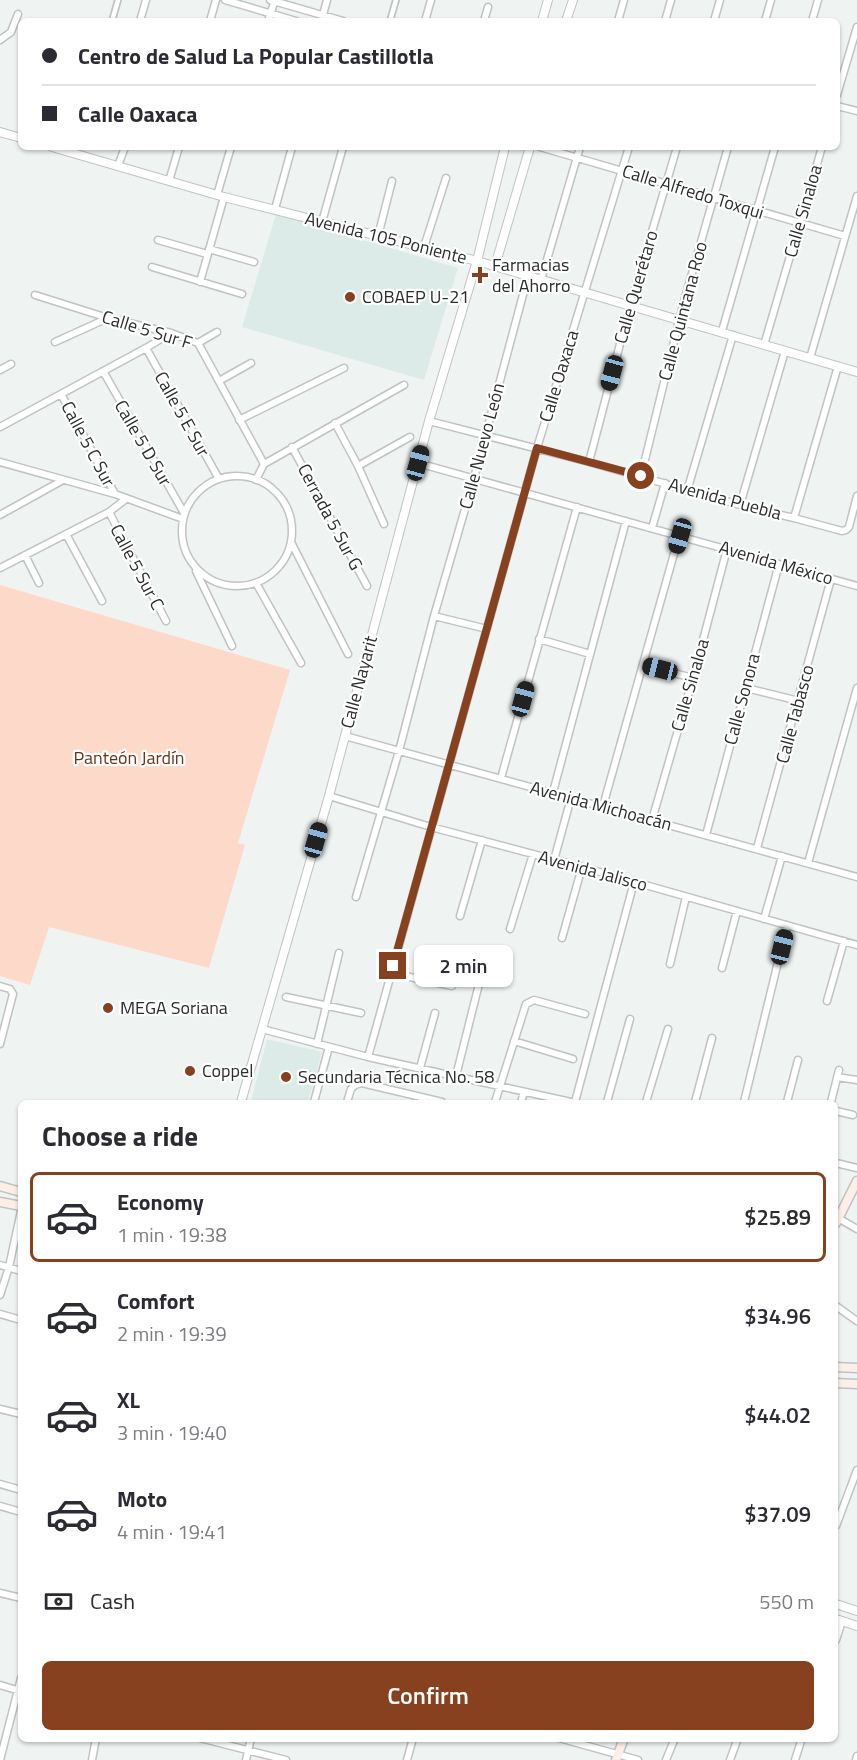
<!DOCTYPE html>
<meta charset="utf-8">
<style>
body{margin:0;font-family:"Titillium Web",sans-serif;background:#f2f2f3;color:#2b2b33;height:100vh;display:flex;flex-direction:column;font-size:22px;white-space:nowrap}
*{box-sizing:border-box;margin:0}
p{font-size:20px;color:#7c7c81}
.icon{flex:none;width:33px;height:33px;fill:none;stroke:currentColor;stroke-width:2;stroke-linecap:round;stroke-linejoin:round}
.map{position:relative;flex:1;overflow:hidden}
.sheet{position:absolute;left:18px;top:1100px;width:820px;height:642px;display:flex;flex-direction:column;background:#fff;border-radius:9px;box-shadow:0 2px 4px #0004}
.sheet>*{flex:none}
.top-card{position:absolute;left:18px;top:18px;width:822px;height:132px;border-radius:9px;box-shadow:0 2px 4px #0004;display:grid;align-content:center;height:132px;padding:0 24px;background:#fff}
.end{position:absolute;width:27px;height:27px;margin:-14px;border:8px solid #88411e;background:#fff;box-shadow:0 0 0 3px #fff}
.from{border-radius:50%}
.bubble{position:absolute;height:42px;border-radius:9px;background:#fff;box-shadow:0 2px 4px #0004;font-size:20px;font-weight:600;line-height:42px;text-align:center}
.car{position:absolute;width:18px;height:36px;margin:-18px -9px;border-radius:8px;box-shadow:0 0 4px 2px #0007;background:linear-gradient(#222 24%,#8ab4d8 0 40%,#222 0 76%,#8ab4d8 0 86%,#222 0)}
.top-card b{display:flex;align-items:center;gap:21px;height:57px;font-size:22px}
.top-card b+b{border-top:2px solid #e1e1e2}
.top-card i{width:15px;height:15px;background:#2b2b33}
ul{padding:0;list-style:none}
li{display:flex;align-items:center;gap:18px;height:90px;margin:0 12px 9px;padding:0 12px;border:3px solid transparent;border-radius:9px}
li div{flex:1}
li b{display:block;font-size:22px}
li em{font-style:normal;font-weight:600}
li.active{border-color:#88411e}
li>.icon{width:54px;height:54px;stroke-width:1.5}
h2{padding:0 24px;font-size:27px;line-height:72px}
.pay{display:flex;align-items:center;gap:15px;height:66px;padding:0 24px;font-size:22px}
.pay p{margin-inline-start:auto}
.cta{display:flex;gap:12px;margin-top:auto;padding:12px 24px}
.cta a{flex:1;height:69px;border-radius:9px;background:#88411e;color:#fff;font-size:24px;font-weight:600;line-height:69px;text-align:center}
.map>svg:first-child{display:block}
.built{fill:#ddebe8}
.green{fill:#fdd9c9}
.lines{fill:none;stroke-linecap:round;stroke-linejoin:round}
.pedestrian-casing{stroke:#bfc3c2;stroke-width:8}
.minor-casing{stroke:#bfc3c2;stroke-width:9}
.tertiary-casing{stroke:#bfc3c2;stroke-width:10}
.secondary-casing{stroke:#bfc3c2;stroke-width:11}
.pedestrian{stroke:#fff;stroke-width:4.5}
.minor{stroke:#fff;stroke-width:6}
.tertiary{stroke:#fff;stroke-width:8}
.secondary{stroke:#feeee8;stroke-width:8}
.route{stroke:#88411e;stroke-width:8}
.poi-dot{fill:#88411e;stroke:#fff;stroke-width:2}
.labels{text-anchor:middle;stroke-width:4.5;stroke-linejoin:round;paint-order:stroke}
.street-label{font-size:18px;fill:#2b2d2d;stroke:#fff}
.poi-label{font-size:18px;fill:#2b2d2d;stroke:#fff;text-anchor:start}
.park-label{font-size:18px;fill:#693217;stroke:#fff}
</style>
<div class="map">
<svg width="857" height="1760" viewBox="0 0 857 1760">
<rect width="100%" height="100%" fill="#eff4f3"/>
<path class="built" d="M276 214 458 268 424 380 242 327Z
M267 1039 322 1052 308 1102H251Z"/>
<path class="green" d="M0 585 290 670 238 843 245 845 209 968 49 927 30 985 0 976Z"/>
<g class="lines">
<g class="pedestrian-casing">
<path id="pedestrian" d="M112 21 118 0
M390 21 396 0"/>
</g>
<g class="minor-casing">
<path id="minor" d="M225 0 296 21
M270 0 343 21
M323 15 327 0
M140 21 146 0
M210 21 216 0
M268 21 275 0
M425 21 431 0
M484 21 488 7
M618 21 624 0
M665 21 671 0
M714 21 720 0
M765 21 771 0
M812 21 818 0
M0 40 11 32 18 14
M837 95 857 27
M837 106 857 111
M540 147 845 236
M118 166 125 147
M169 181 179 147
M217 195 231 147
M275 209 292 147
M322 222 343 147
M378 236 392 181
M158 240 207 254
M424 247 446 178
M209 249 254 262
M152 267 242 294
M541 280 580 147
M200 282 224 197
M35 295 108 318 171 333 198 343 264 464
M722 331 775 147
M55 342 108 318
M198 343 217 332
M764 345 822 147
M146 348 219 479
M810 358 857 196
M0 370 11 364
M103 371 184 513
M219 381 251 363
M61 394 115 494
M239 420 344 368
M429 421 589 462 740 505 794 518 842 531 846 530 849 527 857 496
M335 423 358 466 384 524
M0 427 146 348 171 333
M292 447 367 586
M0 462 115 494 183 519
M589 462 630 306 677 147
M418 463 857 586
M264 464 404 385
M358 466 410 437
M182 531a55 55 0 1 1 110 0a55 55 0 1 1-110 0Z
M641 476 683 305 728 147
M256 480 264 464
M687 491 733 335
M740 505 785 351
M109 512 166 621
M0 515 63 480
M794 518 838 366
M652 528 665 483
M66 534 102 601
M291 542 348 654
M25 555 39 583
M0 568 109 512 126 499
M196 571 232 646
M256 583 301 663
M434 616 487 629
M539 639 590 654
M643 665 693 678
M746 688 799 701
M345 736 857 877
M501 778 577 507
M553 792 626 521
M329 796 431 827 582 867 857 945
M603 806 679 536
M652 820 693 678 727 549
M706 835 779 564
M757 848 831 579
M554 860 571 798
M808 863 857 688
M356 897 399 751 434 616 474 478 528 276
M460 916 482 840
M764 919 782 856
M510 929 533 854
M562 938 582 867
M670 964 686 897
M722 968 737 911
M391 973 452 986
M0 986 10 989 13 994 0 1044
M286 997 361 1013
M827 1001 844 941
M262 1029 368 1057 571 1102
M514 1041 573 1059
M317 1044 339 953
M368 1057 537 448 629 147
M420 1068 435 1013
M456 1076 481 976
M837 1077 857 1080
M314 1102 329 1047
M347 1102 351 1089 355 1085 362 1083 442 1102
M495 1102 526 1004 534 1000 585 1014
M521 1102 524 1092
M575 1102 634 882
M607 1102 630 1019
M646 1102 668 1029
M695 1102 712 1038
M744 1102 787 925
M787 1102 798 1060
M831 1102 839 1070
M836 1111 853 1115
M836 1163 857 1168
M838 1218 857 1229
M0 1265 21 1271
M0 1295 9 1267 21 1211
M836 1306 857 1321
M0 1314 21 1320
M0 1409 21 1414
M0 1484 21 1490
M0 1506 21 1512
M836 1526 857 1470
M0 1593 21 1598
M836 1640 842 1621
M0 1685 20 1691
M200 1738 286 1760
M559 1738 638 1760
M0 1760 21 1678
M92 1760 96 1738
M246 1760 251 1738
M407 1760 413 1738
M666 1760 675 1738
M730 1760 738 1738
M795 1760 802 1738
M856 1760 857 1756"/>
</g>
<g class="tertiary-casing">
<path id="tertiary" d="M542 21 548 0
M566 21 573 0
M0 132 21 138
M52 147 224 197 477 261 857 372
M495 266 530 147
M241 1102 329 796 429 421 477 261 505 147
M836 1604 857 1611
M836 1619 857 1626"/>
</g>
<g class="secondary-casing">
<path id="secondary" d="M0 1186 21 1192
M0 1202 21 1206
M836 1223 857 1181
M836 1367 857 1368
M836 1383 857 1384
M616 1760 624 1738"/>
</g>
<use href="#pedestrian" class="pedestrian"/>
<use href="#minor" class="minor"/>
<use href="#tertiary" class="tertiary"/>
<use href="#secondary" class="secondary"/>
</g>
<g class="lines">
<path class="route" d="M393 966 537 448 641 476"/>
</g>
<g class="poi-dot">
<path d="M477 266h6v6h6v6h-6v6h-6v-6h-6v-6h6z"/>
<circle cx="350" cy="297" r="6"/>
<circle cx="108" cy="1008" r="6"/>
<circle cx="190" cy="1071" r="6"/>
<circle cx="286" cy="1077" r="6"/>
</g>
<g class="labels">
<g class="street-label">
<text transform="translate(693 192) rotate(17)" y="6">Calle Alfredo Toxqui</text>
<text transform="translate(803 211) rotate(-74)" y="6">Calle Sinaloa</text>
<text transform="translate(386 238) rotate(14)" y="6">Avenida 105 Poniente</text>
<text transform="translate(636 287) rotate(-74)" y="6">Calle Querétaro</text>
<text transform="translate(683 311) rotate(-75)" y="6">Calle Quintana Roo</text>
<text transform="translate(147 330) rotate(17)" y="6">Calle 5 Sur F</text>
<text transform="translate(559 376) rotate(-73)" y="6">Calle Oaxaca</text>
<text transform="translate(182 414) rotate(61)" y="6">Calle 5 E Sur</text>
<text transform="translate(143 443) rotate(60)" y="6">Calle 5 D Sur</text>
<text transform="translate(88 444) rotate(62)" y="6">Calle 5 C Sur</text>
<text transform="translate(482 446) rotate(-75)" y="6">Calle Nuevo León</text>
<text transform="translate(725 499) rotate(15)" y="6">Avenida Puebla</text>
<text transform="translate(330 517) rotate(62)" y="6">Cerrada 5 Sur G</text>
<text transform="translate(776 563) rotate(16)" y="6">Avenida México</text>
<text transform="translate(137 567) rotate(62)" y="6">Calle 5 Sur C</text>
<text transform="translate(359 682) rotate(-75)" y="6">Calle Nayarit</text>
<text transform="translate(690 685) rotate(-74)" y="6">Calle Sinaloa</text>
<text transform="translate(742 699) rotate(-75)" y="6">Calle Sonora</text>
<text transform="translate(795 714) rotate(-75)" y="6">Calle Tabasco</text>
<text transform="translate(601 806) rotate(15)" y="6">Avenida Michoacán</text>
<text transform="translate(593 871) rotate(15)" y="6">Avenida Jalisco</text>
</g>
<g class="poi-label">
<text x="492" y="271">Farmacias<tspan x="492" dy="21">del Ahorro</tspan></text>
<text x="362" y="303">COBAEP U-21</text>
<text x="120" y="1014">MEGA Soriana</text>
<text x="202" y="1077">Coppel</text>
<text x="298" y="1083">Secundaria Técnica No. 58</text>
</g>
<g class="park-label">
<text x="129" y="764">Panteón Jardín</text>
</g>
</g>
</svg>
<i class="end from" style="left:641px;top:476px"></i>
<i class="end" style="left:393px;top:966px"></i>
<div class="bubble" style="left:414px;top:945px;width:99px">2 min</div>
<i class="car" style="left:612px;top:373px;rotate:195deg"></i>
<i class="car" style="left:418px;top:463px;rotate:15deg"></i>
<i class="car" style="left:680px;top:536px;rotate:196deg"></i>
<i class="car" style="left:660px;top:669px;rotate:284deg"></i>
<i class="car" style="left:523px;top:699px;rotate:15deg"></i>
<i class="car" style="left:316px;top:840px;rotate:16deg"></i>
<i class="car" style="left:782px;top:947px;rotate:14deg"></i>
<div class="top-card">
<b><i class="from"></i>Centro de Salud La Popular Castillotla</b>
<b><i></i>Calle Oaxaca</b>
</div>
<section class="sheet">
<h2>Choose a ride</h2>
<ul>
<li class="active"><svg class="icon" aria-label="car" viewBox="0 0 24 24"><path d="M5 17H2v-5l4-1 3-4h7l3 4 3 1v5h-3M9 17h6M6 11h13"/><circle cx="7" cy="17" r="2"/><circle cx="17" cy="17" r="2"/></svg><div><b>Economy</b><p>1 min · 19:38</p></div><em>$25.89</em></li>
<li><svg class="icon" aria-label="car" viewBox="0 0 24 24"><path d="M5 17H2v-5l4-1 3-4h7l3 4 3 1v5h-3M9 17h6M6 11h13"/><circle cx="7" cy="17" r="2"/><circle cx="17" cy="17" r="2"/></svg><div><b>Comfort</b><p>2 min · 19:39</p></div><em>$34.96</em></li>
<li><svg class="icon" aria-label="car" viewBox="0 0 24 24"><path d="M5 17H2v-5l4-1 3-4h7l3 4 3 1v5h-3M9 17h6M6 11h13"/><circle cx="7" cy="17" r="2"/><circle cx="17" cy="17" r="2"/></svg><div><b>XL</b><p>3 min · 19:40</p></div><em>$44.02</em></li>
<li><svg class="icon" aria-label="car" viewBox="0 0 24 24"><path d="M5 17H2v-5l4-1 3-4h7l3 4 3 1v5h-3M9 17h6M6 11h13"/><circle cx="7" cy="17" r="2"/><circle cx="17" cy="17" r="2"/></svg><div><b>Moto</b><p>4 min · 19:41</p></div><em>$37.09</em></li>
</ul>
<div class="pay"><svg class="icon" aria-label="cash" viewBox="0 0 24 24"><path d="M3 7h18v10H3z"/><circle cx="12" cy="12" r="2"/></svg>Cash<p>550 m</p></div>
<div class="cta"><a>Confirm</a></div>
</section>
</div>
